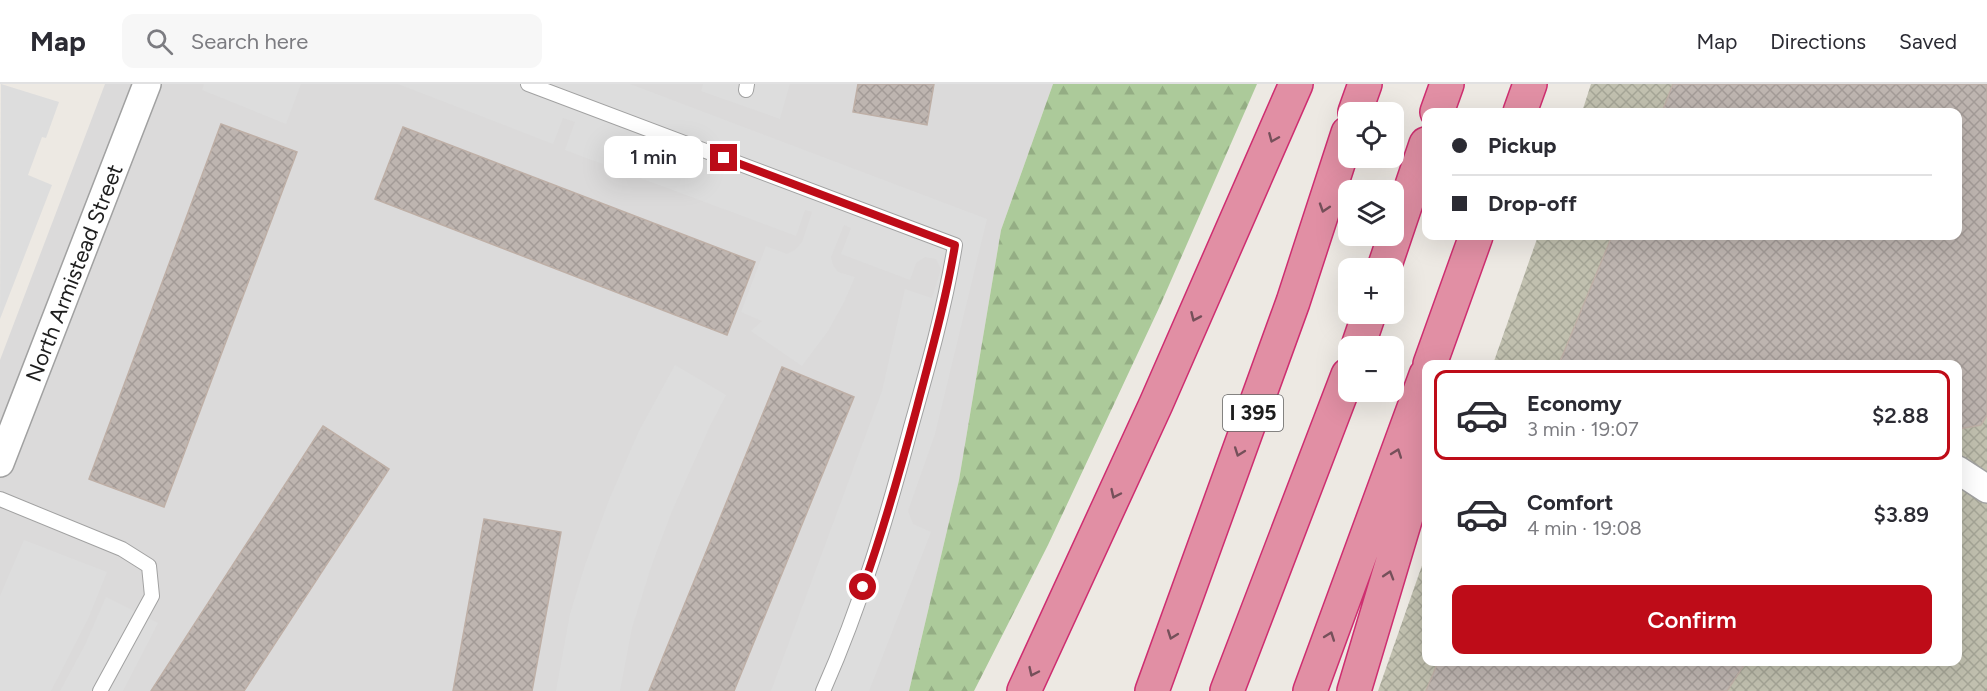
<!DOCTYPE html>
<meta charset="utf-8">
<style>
body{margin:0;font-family:Figtree,sans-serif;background:#f7f7f7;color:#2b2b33;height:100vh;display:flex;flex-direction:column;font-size:22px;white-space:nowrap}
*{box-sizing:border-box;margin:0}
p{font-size:20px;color:#7c7c81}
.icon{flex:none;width:33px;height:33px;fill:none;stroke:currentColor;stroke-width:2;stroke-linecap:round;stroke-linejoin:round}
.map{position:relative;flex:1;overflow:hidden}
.sheet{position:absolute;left:1422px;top:276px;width:540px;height:306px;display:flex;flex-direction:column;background:#fff;border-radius:12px;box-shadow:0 6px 24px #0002}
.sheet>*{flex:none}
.banner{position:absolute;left:1422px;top:24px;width:540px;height:132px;border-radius:12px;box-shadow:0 6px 24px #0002;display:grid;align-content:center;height:132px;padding:0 30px;background:#fff}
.buttons{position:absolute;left:1338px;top:18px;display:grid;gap:12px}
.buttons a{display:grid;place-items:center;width:66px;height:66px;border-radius:12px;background:#fff;box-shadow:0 6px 24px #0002;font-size:30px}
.end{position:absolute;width:27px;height:27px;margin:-14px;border:8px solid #be0c18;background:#fff;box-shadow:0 0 0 3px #fff}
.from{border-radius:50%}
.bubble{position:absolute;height:42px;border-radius:12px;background:#fff;box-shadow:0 6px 24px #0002;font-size:20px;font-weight:600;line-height:42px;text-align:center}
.banner b{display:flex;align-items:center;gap:21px;height:57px;font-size:22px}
.banner b+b{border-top:2px solid #e1e1e2}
.banner i{width:15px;height:15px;background:#2b2b33}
ul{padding:10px 0 0;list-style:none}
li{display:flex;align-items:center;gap:18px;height:90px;margin:0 12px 9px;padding:0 18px;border:3px solid transparent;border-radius:12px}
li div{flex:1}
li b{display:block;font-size:22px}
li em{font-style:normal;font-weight:600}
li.current{border-color:#be0c18}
li>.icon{width:54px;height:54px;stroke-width:1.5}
.action{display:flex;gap:12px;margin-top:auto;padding:12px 30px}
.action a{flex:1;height:69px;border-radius:12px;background:#be0c18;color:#fff;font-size:24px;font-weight:600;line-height:69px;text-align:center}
header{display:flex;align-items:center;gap:36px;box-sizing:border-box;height:84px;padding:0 30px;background:#fff;border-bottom:2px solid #e1e1e2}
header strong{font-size:28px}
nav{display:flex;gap:33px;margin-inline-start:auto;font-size:21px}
.search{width:420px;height:54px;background:#f7f7f7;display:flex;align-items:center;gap:15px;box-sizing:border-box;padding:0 21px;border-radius:12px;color:#7c7c81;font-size:22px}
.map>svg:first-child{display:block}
.residential{fill:#dbdada}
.construction{fill:url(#construction-cross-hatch)}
.forest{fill:url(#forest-firs)}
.parking{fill:#ddd}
.building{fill:url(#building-cross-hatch);stroke:#beafa6;stroke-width:1.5}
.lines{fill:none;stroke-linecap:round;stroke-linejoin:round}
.lane-casing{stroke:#a1a1a1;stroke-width:16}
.street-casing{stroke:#a1a1a1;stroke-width:30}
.highway-casing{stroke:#ce2e70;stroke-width:36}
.lane{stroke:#fff;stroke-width:14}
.street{stroke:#fff;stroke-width:27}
.highway{stroke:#e18fa4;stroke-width:33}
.oneway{stroke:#75505a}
.route{stroke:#be0c18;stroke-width:8}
.labels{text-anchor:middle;stroke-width:6;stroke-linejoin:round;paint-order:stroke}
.shield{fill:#fff;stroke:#616161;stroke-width:1.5}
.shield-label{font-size:21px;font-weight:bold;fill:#1d1d1d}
.street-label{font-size:22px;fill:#1d1d1d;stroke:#fff}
</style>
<header>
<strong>Map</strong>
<div class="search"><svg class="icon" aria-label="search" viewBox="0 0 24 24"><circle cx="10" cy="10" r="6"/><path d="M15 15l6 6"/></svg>Search here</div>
<nav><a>Map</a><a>Directions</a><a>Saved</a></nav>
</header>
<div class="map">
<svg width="1987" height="607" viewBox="0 0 1987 607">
<defs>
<pattern id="construction-cross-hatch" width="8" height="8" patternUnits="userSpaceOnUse" patternTransform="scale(1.5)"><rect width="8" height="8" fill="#c1c0af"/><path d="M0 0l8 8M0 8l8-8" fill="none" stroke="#a5a596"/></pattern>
<pattern id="forest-firs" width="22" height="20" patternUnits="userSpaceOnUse" patternTransform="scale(1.5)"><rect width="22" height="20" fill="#acca9a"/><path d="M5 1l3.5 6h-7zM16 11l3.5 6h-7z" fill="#94ad84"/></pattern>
<pattern id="building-cross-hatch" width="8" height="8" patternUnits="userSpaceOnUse" patternTransform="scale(1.5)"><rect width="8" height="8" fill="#beb5b0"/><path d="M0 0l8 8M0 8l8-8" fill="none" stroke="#a39b97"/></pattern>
</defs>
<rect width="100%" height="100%" fill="#ede9e3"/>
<path class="residential" d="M105 0H1053L1001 146 959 396 909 607H0V276Z"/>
<path class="construction" d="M1591 0H1987V607H1378L1426 470V578H1958V280H1493L1538 152H1958V28H1582Z"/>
<path class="forest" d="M1053 0H1257L1159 224 1048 461 974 607H909L959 396 1001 146Z"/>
<path class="parking" d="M1 0 59 18 46 54 42 53 28 91 52 101 0 235Z
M204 0H301L286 40 202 6Z
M398 0H630L987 135 935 350 908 427 913 440 931 448 869 607H771L882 307 905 205 932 214 941 185 936 175 925 173 916 179 910 196 841 170 851 144 844 141 831 173 833 181 838 188 855 193 844 218 828 247 802 282 751 247 762 237 741 228 766 162 787 170 795 166 802 158 812 128 805 126 796 152 565 66 575 38 563 34 553 60Z
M703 0H790L780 35 701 7Z
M675 281 726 311 710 342 672 427 652 480 632 544 620 607H556L570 530 585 481 609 416 639 347Z
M24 456 107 488 88 535 51 607H0V512Z
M106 513 158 539 123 607H60L85 561Z"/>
<path class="building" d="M858 0H934L927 41 853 28Z
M1673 0H1987V331L1981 341 1958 345V280H1559L1612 152H1958V28H1662Z
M221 40 297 68 164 423 89 395Z
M403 43 755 178 727 251 375 115Z
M782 283 854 313 734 607H649Z
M323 342 389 385 244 607H151Z
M484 435 561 448 532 607H453Z
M1438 578H1746L1727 607H1426Z"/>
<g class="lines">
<g class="lane-casing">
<path id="lane" d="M528 0 955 161C945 223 928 283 911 343 887 433 861 522 823 607
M746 6 747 0
M0 415 122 465 149 482 152 512 100 607"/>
</g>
<g class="street-casing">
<g id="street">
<path id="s1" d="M0 379 147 0"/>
<path d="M1958 386 1987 405"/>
</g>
</g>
<g class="highway-casing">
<path id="highway" d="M1355 28 1365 0
M1437 28 1447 0
M1520 28 1530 0
M1384 184 1426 60
M1358 262 1369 230
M1430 280 1476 152
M1024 607 1156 320 1296 0
M1152 607 1293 218 1348 49
M1227 607 1348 291
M1310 607 1426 291
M1354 607 1426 366"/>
</g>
<use href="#lane" class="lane"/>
<use href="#street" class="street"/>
<use href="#highway" class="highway"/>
</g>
<defs><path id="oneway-chevron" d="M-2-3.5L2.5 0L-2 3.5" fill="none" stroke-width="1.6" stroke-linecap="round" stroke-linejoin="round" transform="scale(1.5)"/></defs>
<g class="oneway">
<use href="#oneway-chevron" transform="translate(1273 54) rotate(113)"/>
<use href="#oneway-chevron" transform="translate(1324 124) rotate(108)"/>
<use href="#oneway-chevron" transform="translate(1195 233) rotate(114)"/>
<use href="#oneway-chevron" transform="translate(1239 368) rotate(110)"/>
<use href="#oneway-chevron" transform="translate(1397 369) rotate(-70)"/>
<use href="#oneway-chevron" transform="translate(1115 410) rotate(115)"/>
<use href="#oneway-chevron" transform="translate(1389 491) rotate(-73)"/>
<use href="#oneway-chevron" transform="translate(1172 551) rotate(110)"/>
<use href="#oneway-chevron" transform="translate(1330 552) rotate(-70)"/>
<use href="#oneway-chevron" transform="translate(1033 588) rotate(115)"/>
</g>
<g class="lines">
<path class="route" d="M724 74 955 161C946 216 931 269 917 323 901 384 884 444 863 503"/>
</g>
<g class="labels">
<rect class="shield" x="1223" y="311" width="60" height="36" rx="4.5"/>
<g class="shield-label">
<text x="1253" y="336">I 395</text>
</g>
<g class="street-label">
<text dy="8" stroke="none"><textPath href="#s1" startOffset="204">North Armistead Street</textPath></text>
</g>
</g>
</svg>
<div class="buttons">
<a><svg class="icon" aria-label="locate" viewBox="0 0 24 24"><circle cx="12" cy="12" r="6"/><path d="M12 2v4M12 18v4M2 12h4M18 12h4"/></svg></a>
<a><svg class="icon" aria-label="layers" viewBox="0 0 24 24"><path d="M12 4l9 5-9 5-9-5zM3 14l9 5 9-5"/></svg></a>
<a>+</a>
<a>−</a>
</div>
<i class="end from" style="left:863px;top:503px"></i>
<i class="end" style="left:724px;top:74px"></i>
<div class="bubble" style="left:604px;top:52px;width:99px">1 min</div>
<div class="banner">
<b><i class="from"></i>Pickup</b>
<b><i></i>Drop-off</b>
</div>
<section class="sheet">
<ul>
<li class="current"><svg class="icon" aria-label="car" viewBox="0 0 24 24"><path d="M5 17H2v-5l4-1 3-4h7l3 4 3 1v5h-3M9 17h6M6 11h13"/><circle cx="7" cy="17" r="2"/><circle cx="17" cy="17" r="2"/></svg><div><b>Economy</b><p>3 min · 19:07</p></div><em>$2.88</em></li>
<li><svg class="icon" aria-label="car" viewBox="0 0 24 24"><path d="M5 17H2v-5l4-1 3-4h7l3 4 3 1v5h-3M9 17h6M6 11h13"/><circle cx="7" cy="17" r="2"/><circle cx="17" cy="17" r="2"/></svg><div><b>Comfort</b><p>4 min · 19:08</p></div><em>$3.89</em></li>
</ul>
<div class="action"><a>Confirm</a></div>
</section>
</div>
